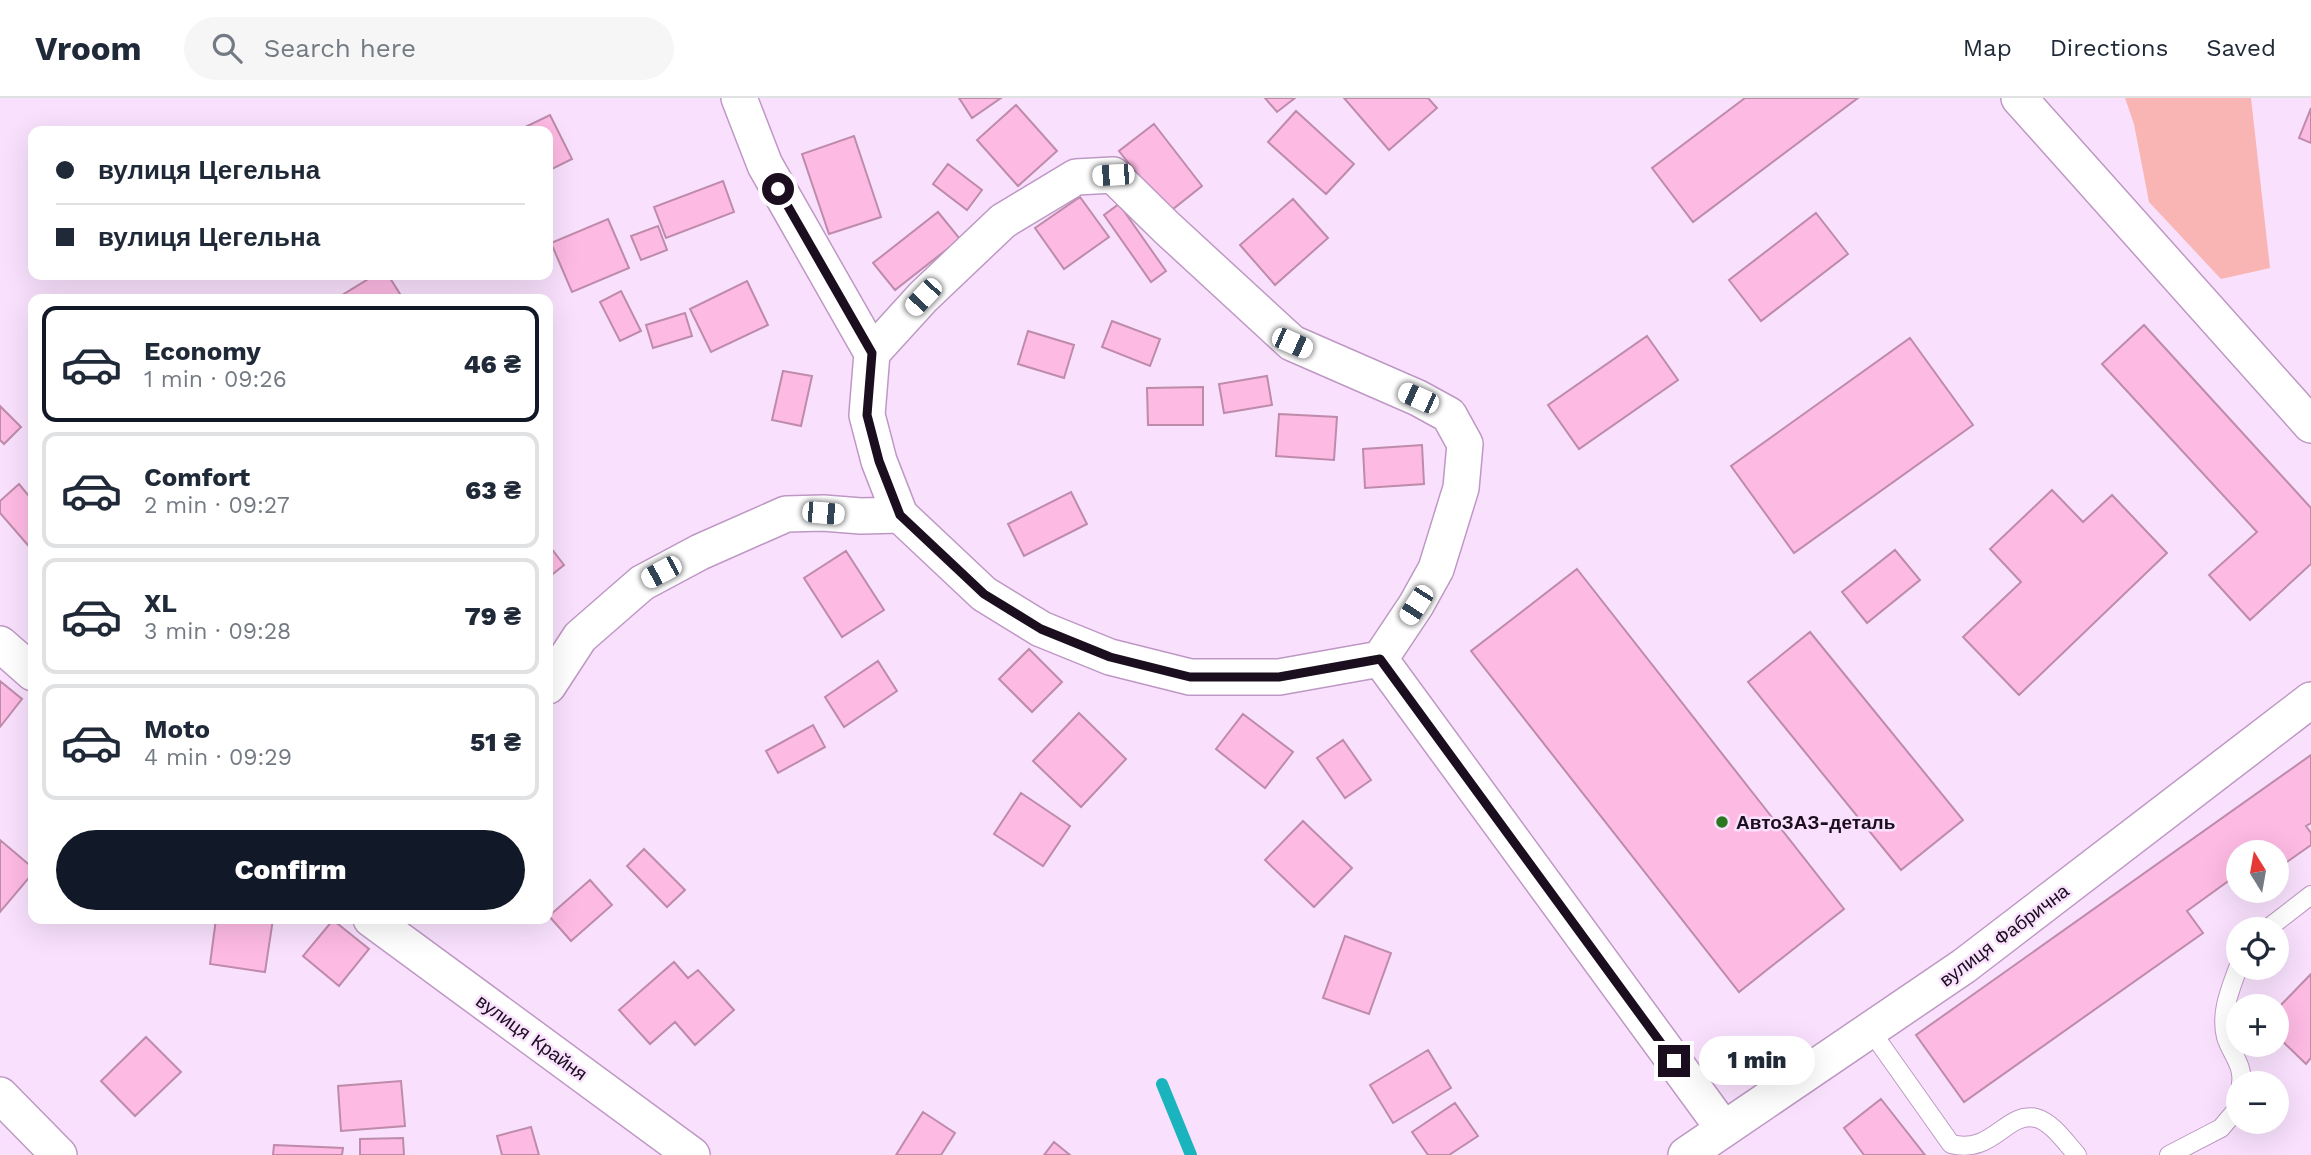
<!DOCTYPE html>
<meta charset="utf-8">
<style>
body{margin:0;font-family:"Work Sans",sans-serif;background:#f6f6f7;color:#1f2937;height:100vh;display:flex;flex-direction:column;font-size:26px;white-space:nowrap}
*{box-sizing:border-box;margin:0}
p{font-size:23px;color:#747a83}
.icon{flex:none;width:38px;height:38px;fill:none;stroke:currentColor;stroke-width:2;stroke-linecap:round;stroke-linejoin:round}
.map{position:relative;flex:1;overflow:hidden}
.panel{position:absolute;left:28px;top:196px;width:525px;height:630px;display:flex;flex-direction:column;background:#fff;border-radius:14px;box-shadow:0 7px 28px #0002}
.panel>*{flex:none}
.guide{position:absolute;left:28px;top:28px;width:525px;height:154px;border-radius:14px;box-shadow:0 7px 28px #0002;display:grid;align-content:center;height:154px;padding:0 28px;background:#fff}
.needle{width:46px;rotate:349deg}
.buttons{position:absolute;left:2226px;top:742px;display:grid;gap:14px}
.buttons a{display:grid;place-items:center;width:63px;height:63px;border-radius:50%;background:#fff;box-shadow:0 7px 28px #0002;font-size:35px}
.end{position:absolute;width:32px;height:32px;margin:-16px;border:9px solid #1b0e1e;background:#fff;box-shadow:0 0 0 4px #fff}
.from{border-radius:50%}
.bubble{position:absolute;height:49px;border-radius:24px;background:#fff;box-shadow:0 7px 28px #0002;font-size:23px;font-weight:800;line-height:49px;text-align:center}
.car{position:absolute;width:21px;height:42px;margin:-21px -10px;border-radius:9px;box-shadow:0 0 5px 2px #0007;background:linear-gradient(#fff 24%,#345 0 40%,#fff 0 76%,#345 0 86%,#fff 0)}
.guide b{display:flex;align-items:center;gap:24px;height:66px;font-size:26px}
.guide b+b{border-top:2px solid #e0e1e3}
.guide i{width:18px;height:18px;background:#1f2937}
ul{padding:12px 0 0;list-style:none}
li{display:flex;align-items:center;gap:21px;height:116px;margin:0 14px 10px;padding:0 14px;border:4px solid #e0e1e3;border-radius:14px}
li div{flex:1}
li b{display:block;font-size:26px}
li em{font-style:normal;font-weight:800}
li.active{border-color:#111827}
li>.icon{width:63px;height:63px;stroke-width:1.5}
.button{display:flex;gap:14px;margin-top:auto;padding:14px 28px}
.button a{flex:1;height:80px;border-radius:42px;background:#111827;color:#fff;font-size:28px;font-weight:800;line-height:80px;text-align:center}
header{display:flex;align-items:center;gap:42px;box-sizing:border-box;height:98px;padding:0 35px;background:#fff;border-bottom:2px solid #e0e1e3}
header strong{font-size:33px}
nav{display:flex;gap:38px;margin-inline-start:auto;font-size:24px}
.search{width:490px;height:63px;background:#f6f6f7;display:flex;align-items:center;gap:18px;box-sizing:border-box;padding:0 24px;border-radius:38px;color:#747a83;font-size:26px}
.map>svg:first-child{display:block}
.green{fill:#f8b5b3}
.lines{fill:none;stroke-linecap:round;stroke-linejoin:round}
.stream{stroke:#19b4be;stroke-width:12}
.building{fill:#fdbae3;stroke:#be8baa;stroke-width:2}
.lane-casing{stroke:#be98c4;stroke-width:20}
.street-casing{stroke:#be98c4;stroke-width:38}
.lane{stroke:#fff;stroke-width:18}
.street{stroke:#fff;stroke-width:35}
.route{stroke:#1b0e1e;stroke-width:9}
.poi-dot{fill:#297821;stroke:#f9e1fd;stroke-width:2.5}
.labels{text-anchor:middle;stroke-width:5;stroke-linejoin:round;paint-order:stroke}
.poi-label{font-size:19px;font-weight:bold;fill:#1b0e1e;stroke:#f9e1fd;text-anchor:start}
.street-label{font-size:19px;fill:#1b0e1e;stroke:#f9e1fd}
</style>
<header>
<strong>Vroom</strong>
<div class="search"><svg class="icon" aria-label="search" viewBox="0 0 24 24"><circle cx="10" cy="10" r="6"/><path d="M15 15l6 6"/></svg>Search here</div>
<nav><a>Map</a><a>Directions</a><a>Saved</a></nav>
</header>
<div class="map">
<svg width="2311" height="1057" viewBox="0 0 2311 1057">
<rect width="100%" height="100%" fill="#f9e1fd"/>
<path class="green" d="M2125 0H2251L2270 170 2221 181 2149 104 2134 26Z"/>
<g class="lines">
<path class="stream" d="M1162 986 1191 1057"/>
</g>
<path class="building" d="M959 0H1001L972 20Z
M1265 0H1295L1277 14Z
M1344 0H1428L1437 10 1389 52Z
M1745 0H1858L1693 124 1652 70Z
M1016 7 1057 53 1018 88 977 42Z
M2311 10V45L2299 40Z
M1296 13 1354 66 1326 96 1268 44Z
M550 17 572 61 548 73V33H517Z
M1154 26 1202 88 1168 115 1119 53Z
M854 38 881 119 829 136 802 56Z
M948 66 982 92 967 112 933 86Z
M723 83 734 114 666 140 654 109Z
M1080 99 1109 139 1064 171 1035 130Z
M1293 101 1328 140 1275 187 1240 147Z
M1119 106 1166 173 1151 184 1104 117Z
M938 114 960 141 895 192 873 165Z
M1816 115 1848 156 1761 223 1729 182Z
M608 121 629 170 572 194 551 145Z
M658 128 667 152 641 162 631 138Z
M375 177H388L402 199 398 201H341L339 199Z
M747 183 768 227 711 254 690 211Z
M621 193 641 233 620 243 600 204Z
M685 215 692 238 653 250 646 227Z
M1112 223 1160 241 1150 268 1102 249Z
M2144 227 2311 410V466L2250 522 2209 477 2257 434 2102 266Z
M1028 233 1074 247 1064 280 1018 266Z
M1647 238 1678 282 1579 351 1548 307Z
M1910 240 1973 327 1794 455 1731 368Z
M783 273 812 278 801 328 772 322Z
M1267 278 1272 307 1224 315 1219 286Z
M1203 289V327H1148L1147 290Z
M0 308 21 329 4 346 0 342Z
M1279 316 1337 319 1334 362 1276 358Z
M1422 347 1424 386 1365 390 1363 351Z
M19 386 33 403V453L0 415V403Z
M2052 392 2083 424 2112 397 2167 455 2019 597 1963 539 2021 484 1990 451Z
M1071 394 1087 426 1024 458 1008 426Z
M548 446 564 467 548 480Z
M1895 452 1920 482 1867 525 1842 494Z
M846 453 884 512 842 539 804 480Z
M1577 471 1844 811 1739 894 1471 553Z
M1810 534 1963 722 1901 772 1748 584Z
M1029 551 1062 584 1032 614 999 581Z
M878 563 897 593 844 629 825 599Z
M0 583 22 601 0 629Z
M1079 615 1126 661 1081 709 1033 663Z
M1243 616 1293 654 1265 690 1216 651Z
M813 627 825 649 778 675 766 653Z
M1343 642 1371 682 1345 700 1317 660Z
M2311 657V725L2306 728 2311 735V747L2277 771V754H2238V776L2187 813 2203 835 1964 1004 1916 937Z
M1021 695 1070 728 1043 768 994 736Z
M1303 723 1352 770 1314 809 1265 762Z
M0 742 33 770V775L0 814Z
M644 751 685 792 667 809 627 768Z
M590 782 612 807 571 843 549 818Z
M216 821H273L265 874 210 866Z
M333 822 369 851 339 888 303 858Z
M1345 838 1391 855 1369 916 1323 900Z
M674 864 688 880 698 872 734 912 695 947 675 924 650 946 619 912Z
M2311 876V960L2306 966 2277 938V911Z
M146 939 181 974 135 1018 101 983Z
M1428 952 1451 990 1393 1025 1370 987Z
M401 983 405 1028 341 1033 338 988Z
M1881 1001 1925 1057H1864L1844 1030Z
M1455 1005 1478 1038 1449 1057H1428L1412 1034Z
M923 1014 955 1035 941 1057H896Z
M531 1029 539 1057H502L497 1038Z
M403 1040 404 1057H360V1041Z
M1054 1044 1070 1057H1044Z
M274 1047 343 1050 342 1057H273Z"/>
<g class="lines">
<g class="lane-casing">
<path id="lane" d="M2267 831 2311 797
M2238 870C2230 892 2220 915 2226 939 2231 955 2244 968 2241 985
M1871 933 1951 1046C1993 1057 2006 1013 2036 1020 2052 1024 2066 1045 2077 1057
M2169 1057 2221 1030 2238 1010"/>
</g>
<g class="street-casing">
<path id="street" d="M739 0 765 67 872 255 867 317 879 363 900 417 984 496 1041 531 1110 559 1190 579H1279L1380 561 1723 1030
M2019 0 2311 327
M872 255 923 199 1003 123 1076 79 1113 77 1167 130 1292 245 1418 300 1449 317 1465 346 1461 390 1436 471 1416 507 1380 561
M0 546 33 575
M548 588 580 539 642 485 700 454 786 416 823 415 861 418 900 417
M371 821 692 1057
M0 997 59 1057
M1686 1057 1964 868 2311 602"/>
</g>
<use href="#lane" class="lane"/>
<use href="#street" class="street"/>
</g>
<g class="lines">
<path class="route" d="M778 91 872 255 867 317 879 363 900 417 984 496 1041 531 1110 559 1190 579H1279L1380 561 1674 963"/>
</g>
<circle class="poi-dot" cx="1722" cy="724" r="7"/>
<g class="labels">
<g class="poi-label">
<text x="1736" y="731">АвтоЗАЗ-деталь</text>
</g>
<g class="street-label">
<text transform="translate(2004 837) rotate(-37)" y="7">вулиця Фабрична</text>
<text transform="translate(532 939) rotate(36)" y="7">вулиця Крайня</text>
</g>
</g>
</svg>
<div class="buttons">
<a><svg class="needle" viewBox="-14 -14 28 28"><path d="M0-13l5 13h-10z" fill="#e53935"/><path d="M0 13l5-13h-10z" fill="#747a83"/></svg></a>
<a><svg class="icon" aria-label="locate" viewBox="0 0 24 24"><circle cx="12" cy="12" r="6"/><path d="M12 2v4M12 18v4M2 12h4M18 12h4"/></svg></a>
<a>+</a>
<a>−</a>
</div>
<i class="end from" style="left:778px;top:91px"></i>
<i class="end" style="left:1674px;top:963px"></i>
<div class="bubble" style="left:1699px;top:938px;width:116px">1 min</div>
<i class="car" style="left:1113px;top:77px;rotate:267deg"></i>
<i class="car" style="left:923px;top:199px;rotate:223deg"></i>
<i class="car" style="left:1292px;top:245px;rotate:114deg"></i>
<i class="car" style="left:1418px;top:300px;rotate:294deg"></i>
<i class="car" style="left:823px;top:415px;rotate:95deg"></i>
<i class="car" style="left:661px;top:474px;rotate:242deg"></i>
<i class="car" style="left:1416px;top:507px;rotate:213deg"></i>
<div class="guide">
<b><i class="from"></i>вулиця Цегельна</b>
<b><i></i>вулиця Цегельна</b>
</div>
<section class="panel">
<ul>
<li class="active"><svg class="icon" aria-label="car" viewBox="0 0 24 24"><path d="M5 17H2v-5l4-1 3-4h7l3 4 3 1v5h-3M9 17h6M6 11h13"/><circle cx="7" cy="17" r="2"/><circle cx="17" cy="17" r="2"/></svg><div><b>Economy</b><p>1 min · 09:26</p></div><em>46 ₴</em></li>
<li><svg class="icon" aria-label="car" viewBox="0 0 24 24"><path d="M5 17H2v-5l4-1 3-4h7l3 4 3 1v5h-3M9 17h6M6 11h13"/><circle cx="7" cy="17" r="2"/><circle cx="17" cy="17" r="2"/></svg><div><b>Comfort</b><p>2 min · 09:27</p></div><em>63 ₴</em></li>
<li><svg class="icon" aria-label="car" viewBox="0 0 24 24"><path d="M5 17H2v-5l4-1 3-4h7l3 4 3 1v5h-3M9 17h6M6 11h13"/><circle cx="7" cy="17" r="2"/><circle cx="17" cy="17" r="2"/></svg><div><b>XL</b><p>3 min · 09:28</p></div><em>79 ₴</em></li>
<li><svg class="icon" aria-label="car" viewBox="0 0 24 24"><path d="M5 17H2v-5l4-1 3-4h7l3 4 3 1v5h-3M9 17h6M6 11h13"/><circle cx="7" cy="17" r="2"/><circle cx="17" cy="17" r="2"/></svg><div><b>Moto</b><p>4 min · 09:29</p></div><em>51 ₴</em></li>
</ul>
<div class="button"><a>Confirm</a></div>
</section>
</div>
